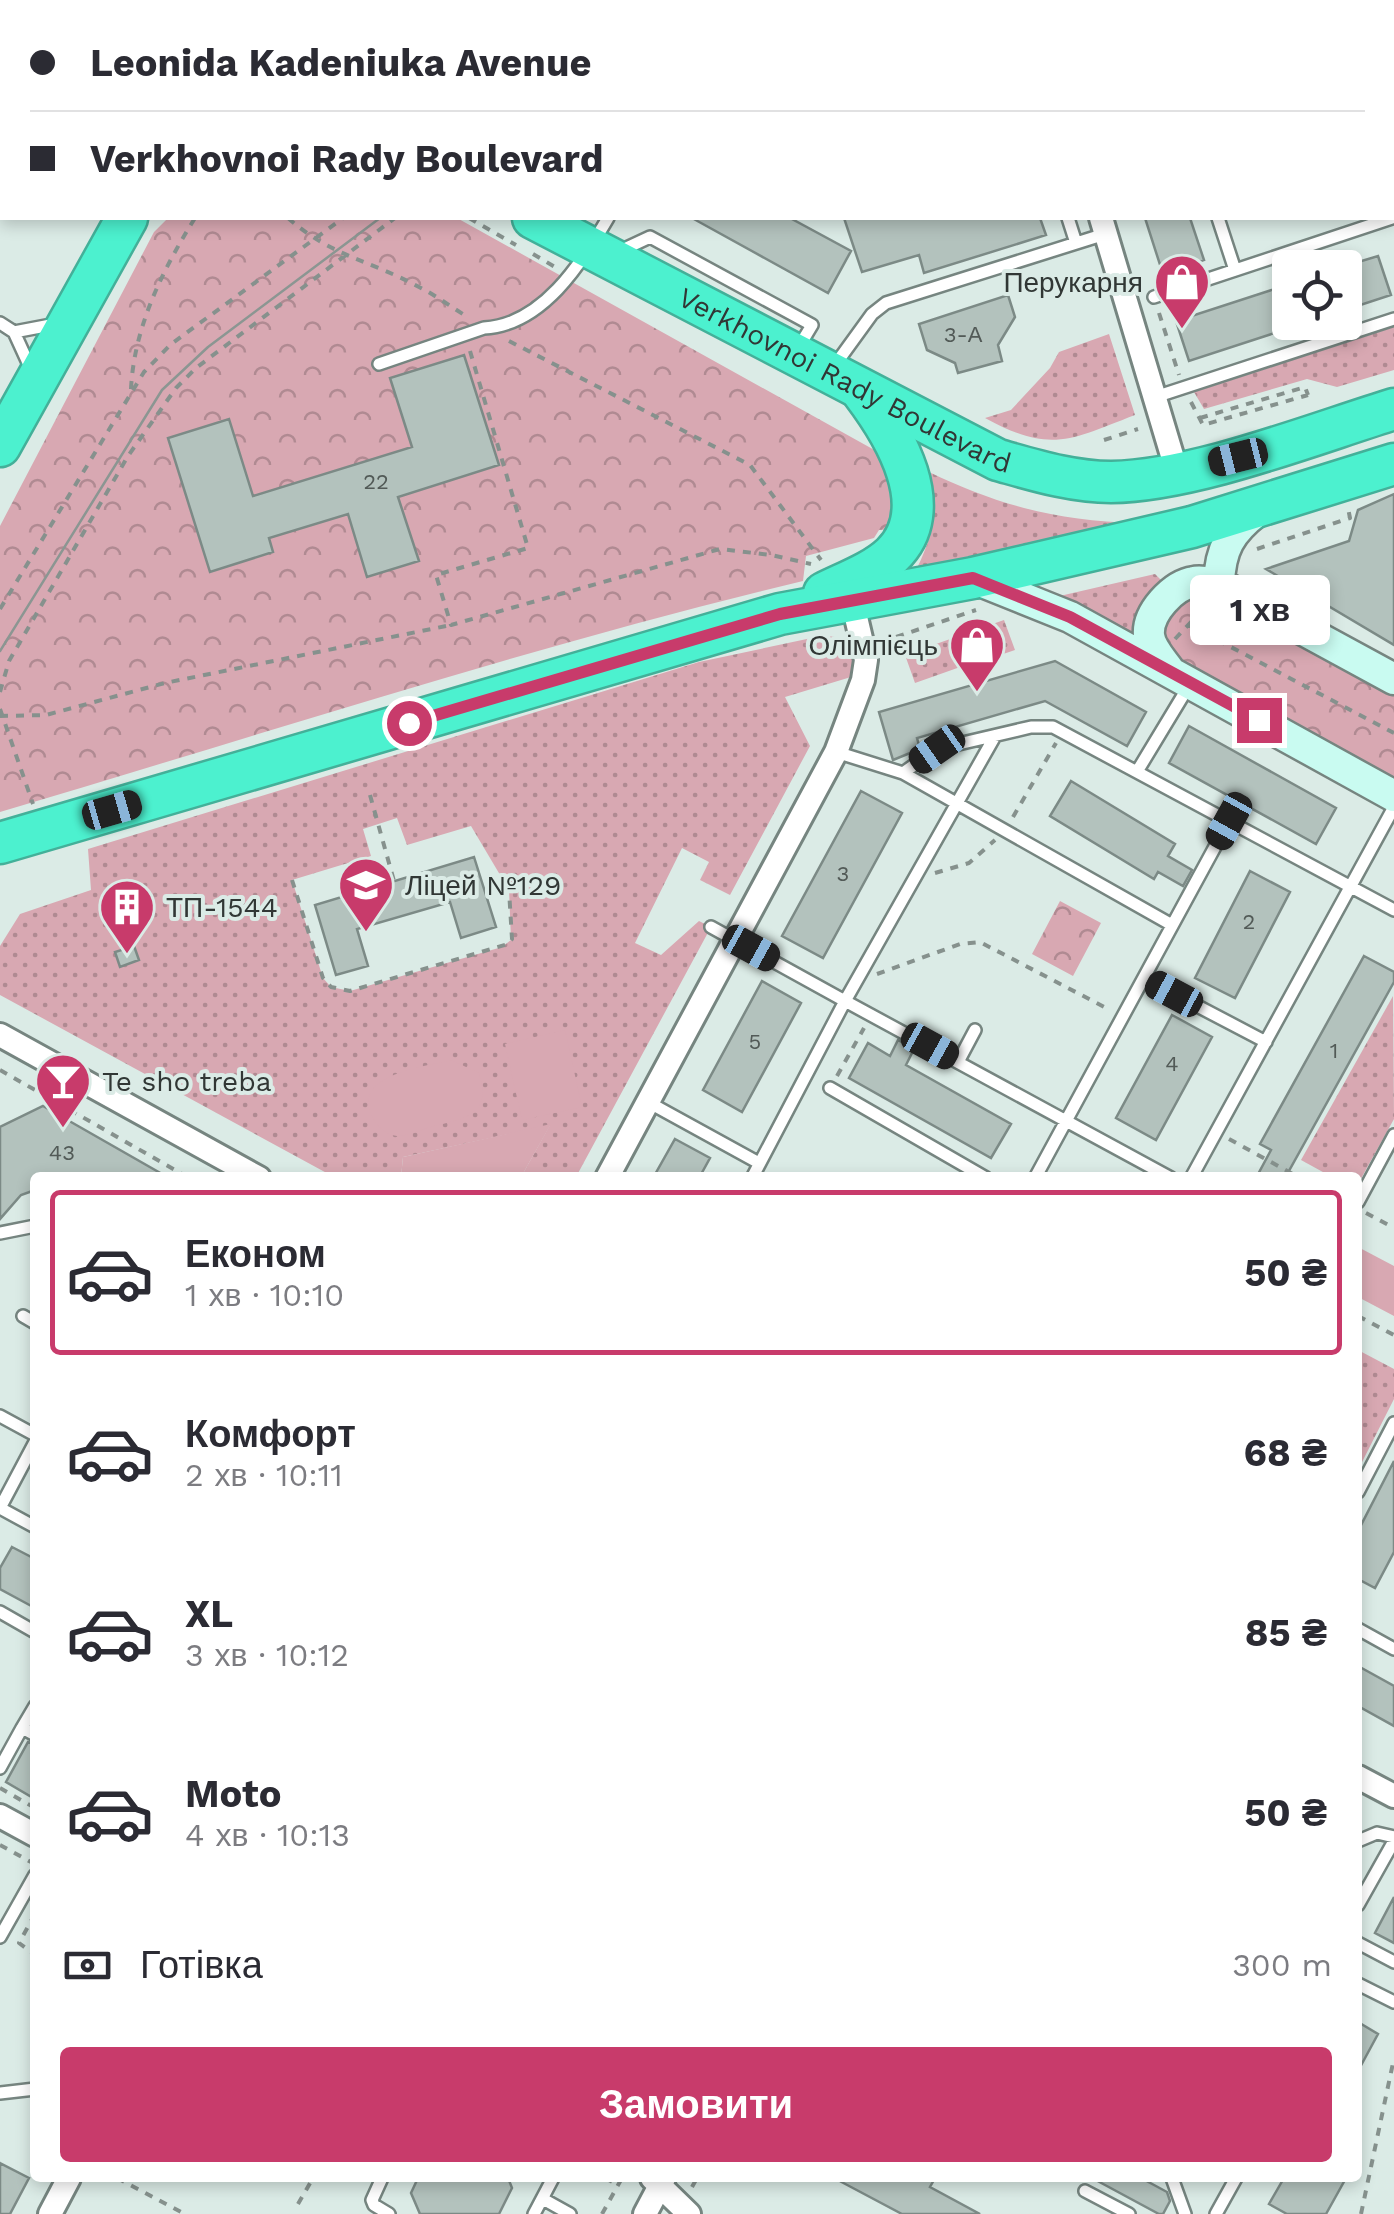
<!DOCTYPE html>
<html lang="uk">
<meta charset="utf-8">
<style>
body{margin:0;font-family:"Work Sans",sans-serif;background:#f2f2f3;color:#2b2b33;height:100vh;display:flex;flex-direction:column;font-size:38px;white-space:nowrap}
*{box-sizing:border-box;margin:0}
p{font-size:32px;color:#7c7c81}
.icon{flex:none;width:55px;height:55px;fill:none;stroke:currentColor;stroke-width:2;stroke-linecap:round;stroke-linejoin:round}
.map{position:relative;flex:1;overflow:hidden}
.details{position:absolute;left:30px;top:1172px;width:1332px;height:1010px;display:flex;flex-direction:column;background:#fff;border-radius:10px;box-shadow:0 5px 15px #0003}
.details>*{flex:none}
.banner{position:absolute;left:0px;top:0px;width:1395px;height:220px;box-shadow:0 5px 15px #0003;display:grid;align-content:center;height:220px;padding:0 30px;background:#fff}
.controls{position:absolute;left:1272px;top:250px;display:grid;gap:20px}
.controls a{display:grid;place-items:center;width:90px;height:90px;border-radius:10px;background:#fff;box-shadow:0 5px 15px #0003;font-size:50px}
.end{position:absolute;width:45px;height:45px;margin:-22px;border:12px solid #c83b6b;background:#fff;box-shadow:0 0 0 5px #fff}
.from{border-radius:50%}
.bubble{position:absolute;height:70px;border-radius:10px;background:#fff;box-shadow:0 5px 15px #0003;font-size:32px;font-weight:700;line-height:70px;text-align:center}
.car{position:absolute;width:30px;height:60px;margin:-30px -15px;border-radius:12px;box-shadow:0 0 8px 2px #0007;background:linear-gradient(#222 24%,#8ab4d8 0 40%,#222 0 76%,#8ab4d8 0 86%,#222 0)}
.banner b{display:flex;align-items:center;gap:35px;height:95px;font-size:38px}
.banner b+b{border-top:2px solid #e1e1e2}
.banner i{width:25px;height:25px;background:#2b2b33}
ul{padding:18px 0 0;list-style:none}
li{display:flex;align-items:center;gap:30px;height:165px;margin:0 20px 15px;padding:0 10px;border:5px solid transparent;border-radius:10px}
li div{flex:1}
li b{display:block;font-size:38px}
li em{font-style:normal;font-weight:700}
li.current{border-color:#c83b6b}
li>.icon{width:90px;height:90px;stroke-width:1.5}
.pay{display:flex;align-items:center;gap:25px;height:110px;padding:0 30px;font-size:38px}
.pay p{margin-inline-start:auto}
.cta{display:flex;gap:20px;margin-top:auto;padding:20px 30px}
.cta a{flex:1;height:115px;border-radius:10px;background:#c83b6b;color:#fff;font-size:40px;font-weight:700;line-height:115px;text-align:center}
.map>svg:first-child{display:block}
.grass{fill:url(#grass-dots);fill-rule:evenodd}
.park{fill:url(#park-crowns)}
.garden{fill:#d8a8b2}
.building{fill:#b3c2bd;stroke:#7c8a86;stroke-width:2.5}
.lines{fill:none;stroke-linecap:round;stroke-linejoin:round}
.lane-casing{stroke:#768580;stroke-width:16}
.street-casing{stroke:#768580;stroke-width:28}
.secondary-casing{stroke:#768580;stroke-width:35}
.highway-casing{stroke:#43b099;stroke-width:45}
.path{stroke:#86918d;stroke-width:4;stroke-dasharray:8 8;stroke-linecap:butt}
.lane{stroke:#fff;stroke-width:11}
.street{stroke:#fff;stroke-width:22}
.secondary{stroke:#c9fbf1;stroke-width:30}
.highway{stroke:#4cf1cf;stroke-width:40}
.tram{stroke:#8b9692;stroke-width:2.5}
.route{stroke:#c83b6b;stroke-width:12}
.labels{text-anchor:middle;stroke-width:8;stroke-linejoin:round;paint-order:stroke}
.number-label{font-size:22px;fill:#525a57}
.poi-label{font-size:28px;fill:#313735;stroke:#dbebe6;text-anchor:start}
.street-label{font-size:28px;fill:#313735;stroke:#dbebe6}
</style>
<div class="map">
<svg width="1394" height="2214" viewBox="0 0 1394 2214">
<defs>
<pattern id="grass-dots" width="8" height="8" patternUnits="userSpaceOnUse" patternTransform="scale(2.5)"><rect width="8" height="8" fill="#d8a8b2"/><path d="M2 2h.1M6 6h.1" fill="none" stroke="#b08a92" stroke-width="1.8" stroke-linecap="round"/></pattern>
<pattern id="park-crowns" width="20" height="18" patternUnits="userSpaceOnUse" patternTransform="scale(2.5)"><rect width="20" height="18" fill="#d8a8b2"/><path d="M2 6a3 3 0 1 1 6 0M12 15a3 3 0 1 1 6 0" fill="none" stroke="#b08a92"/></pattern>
</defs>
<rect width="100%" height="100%" fill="#dbebe6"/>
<path class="grass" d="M1394 327V370L1337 387 1307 379 1204 409 1194 392Z
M1109 334 1135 415C1070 440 1051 454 985 418L1011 410 1050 368 1059 352Z
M929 472C1000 506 1058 521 1137 523L917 568C933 536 939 507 929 472Z
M1155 574 1163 582 1139 607 1134 643 1051 598Z
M1004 620 1015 650 971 665 961 635Z
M821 636 843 637 857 658 851 677 785 697 810 746 730 895 700 880 709 862 682 848 635 943 661 955 699 921 711 927 576 1177H521L550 1125 403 1157 401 1177H334L0 995V946L20 914 91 890 88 849 699 662ZM397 818 407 845 471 826 509 890 511 940 502 947 350 991 331 987 323 978 292 880 371 856 363 829Z
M953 638 963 666 915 683 905 655Z
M1393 996 1394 1119 1358 1184V1178L1332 1177 1301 1160Z
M1358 1350 1394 1369V1399L1358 1470Z"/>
<path class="park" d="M168 218H457L887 457 898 529 879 530 874 538 806 556 803 581C532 646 267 733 0 812V526L154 232Z
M1185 595 1211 596 1394 696V785L1177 667 1158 622Z
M1060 901 1101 923 1073 976 1032 954Z"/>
<path class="garden" d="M565 1030 582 1107 522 1120 505 1044Z
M451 1060 479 1073C492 1114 467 1118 434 1126 423 1129 408 1136 397 1136 386 1135 378 1127 373 1118 349 1075 424 1067 451 1060Z
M551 1124 521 1177H401L403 1157Z
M1358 1247 1394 1266V1316L1358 1297Z"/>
<path class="building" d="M692 218H790L851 251 828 293Z
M844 218H1040L1046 235 924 273 919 255 862 272Z
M1145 218H1190L1204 260 1163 274Z
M1378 256 1391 295 1345 310V266Z
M1290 284V328L1189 361 1176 321Z
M1008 295 1015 317 998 345 1002 361 958 373 955 363 927 350 919 324Z
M464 355 499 465 398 497 419 561 367 577 348 514 269 538 273 552 210 572 168 438 229 419 253 496 412 447 390 378Z
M1394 494V645L1266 569 1349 541 1358 510Z
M1055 661 1146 712 1127 746 1045 701 917 738 920 749 893 760 879 712Z
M1189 726 1336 808 1316 844 1169 763Z
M1071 781 1175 844 1168 856 1192 870 1183 886 1158 872 1154 879 1050 816Z
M861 791 902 813 823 958 782 936Z
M474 857 496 927 461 938 450 902 357 929 368 966 336 975 315 905Z
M1250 871 1290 892 1235 998 1195 978Z
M134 946 139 960 120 967 115 952Z
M1364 956 1394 972V982L1285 1178H1256L1271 1150 1260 1144Z
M762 981 801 1003 742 1112 703 1090Z
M1172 1015 1212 1037 1156 1140 1116 1118Z
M898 1040 914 1049 906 1065 1011 1124 991 1158 849 1078 868 1043 890 1056Z
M43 1106 169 1178H35V1190L21 1195 0 1219V1127Z
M675 1139 710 1158 699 1178H653Z
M1394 1461V1552L1375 1588 1358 1579V1531Z
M12 1547 35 1559V1608L0 1589V1568Z
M1358 1666 1394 1686V1726L1358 1706Z
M28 1742 35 1744V1799L6 1782Z
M1394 1897V1943L1375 1933Z
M1358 2022 1378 2034 1358 2071Z
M0 2163 29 2178 10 2214H0Z
M418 2178H508L512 2188 499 2214H420L411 2193Z
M834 2178H935L930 2187 980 2214H902Z
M1092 2178H1141L1167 2192 1170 2201 1163 2214H1159Z
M1284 2178H1346L1326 2214H1287L1269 2204Z"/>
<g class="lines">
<g class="lane-casing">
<path id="lane" d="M205 0 210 2
M619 0 624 2
M773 0V2
M1148 0 1149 2
M8 2 10 0
M578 2 580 0
M0 17 2 13
M1068 218 1076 243
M1218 218 1235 270
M620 251 650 237 812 325 797 350
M1154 297 1392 218
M0 323 14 332 30 367
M14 332 56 324
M379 364 484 328C542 325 581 264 608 218
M835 365 872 314 886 303 1105 234
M1155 397 1394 319
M836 752 903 773 937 749 1031 727H1053L1394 910
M1138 770 1190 684
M903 773 1172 925
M711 927 845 1001 995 736
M1144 978 1266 1042
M958 1062 975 1030
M830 1088 986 1178
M648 1102 759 1163
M752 1178 845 1001 1171 1178
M1035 1178 1229 821
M1191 1178 1394 807
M1358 1202 1394 1135
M0 1233 35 1226
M23 1316 35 1323
M0 1416 35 1435
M1358 1492 1394 1423
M0 1508 35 1442
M0 1508 35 1527
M0 1612 35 1632
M1358 1629 1394 1649
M22 1728 35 1706
M0 1768 22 1728 35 1735
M1358 1841 1377 1833 1394 1837
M1358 1905 1394 1841
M0 1937 35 1875
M1358 1943 1394 1962
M1358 1984 1394 2002
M0 2093 35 2089
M382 2178 372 2200 374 2205 389 2214
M1172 2178 1185 2214
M1085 2191 1129 2214
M543 2199 570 2214
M534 2214 553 2178
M1216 2214 1236 2178"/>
</g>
<g class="street-casing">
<path id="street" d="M1035 0 1036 2
M0 34 2 35
M1101 218 1177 472
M0 1035 259 1178
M607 1178 836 752 863 680 866 660 852 600
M1358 1777 1394 1796
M0 1816 35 1835
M652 2178 689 2214
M50 2214 69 2178
M645 2214 664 2178"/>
</g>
<g class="secondary-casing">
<path id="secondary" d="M262 0V2
M233 2 234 0
M1257 511C1230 532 1220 549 1219 584L1394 679
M973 578 1070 617 1394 796
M1169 670C1162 660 1150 648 1149 635 1147 613 1173 585 1194 582 1201 580 1211 583 1219 584"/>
</g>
<g class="highway-casing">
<g id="highway">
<path id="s1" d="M533 218 998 460C1034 470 1072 482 1111 482 1194 481 1313 434 1394 409"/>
<path d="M0 446 127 218"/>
<path d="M824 593C846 582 874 572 892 555 940 509 894 434 863 393"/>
<path d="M0 843 780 614 973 578 1192 527 1394 464"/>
</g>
</g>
<path class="path" d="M515 2 516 0
M288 218C332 257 370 260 419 287 435 295 450 306 466 316
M469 218 516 245
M533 254 555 267
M1159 313 1179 375
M509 341 750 465 821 560
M470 351 528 548 436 575 451 625 720 549 771 555 811 564
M131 389C134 327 163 269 195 218
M1191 402 1203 425 1308 395
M1200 418 1305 387 1308 395
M1104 440 1138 429
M1257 549 1350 518 1348 508
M0 609 144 372 170 345 343 218
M1189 625 1394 733
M956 634 968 669
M899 637 903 652
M1175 639 1206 606
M881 642 976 610
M0 692 9 661 128 456 176 388 196 368 395 218
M0 709 33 804
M0 716 46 715 165 683 451 625
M370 795 394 881
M1013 817 1056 743
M935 873 969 863 995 840
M292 880 323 978 331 987 350 991 508 944 512 939 509 890
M877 974 960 944 980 942 1110 1010
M0 1070 189 1178
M837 1076 864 1028
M1229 1139 1300 1178
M1366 1213 1394 1228
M1358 1316 1394 1335
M0 1788 35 1808
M0 1845 31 1862
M35 1914 19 1943 35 1955
M117 2178 185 2214
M605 2178 618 2185
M692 2187 697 2178
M298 2204 313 2178
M602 2214 622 2178
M1361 2214 1393 2063"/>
<use href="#lane" class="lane"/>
<use href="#street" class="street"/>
<use href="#secondary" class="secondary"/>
<use href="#highway" class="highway"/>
<path class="tram" d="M510 2 511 0
M0 651 162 390 208 347 380 218"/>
</g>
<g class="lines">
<path class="route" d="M409 723 780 614 973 578 1070 617 1259 720"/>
</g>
<defs>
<g id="shop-pin" transform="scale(2.875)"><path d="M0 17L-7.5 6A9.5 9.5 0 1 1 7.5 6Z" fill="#c83b6b" stroke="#dbebe6"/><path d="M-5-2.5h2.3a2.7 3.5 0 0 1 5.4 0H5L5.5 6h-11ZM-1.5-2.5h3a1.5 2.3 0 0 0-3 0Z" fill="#fff"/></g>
<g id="school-pin" transform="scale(2.875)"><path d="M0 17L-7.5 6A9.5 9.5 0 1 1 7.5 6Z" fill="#c83b6b" stroke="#dbebe6"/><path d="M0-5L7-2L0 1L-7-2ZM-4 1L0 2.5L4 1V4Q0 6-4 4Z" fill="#fff"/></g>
<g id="building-pin" transform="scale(2.875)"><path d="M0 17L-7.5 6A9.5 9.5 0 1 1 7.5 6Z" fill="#c83b6b" stroke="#dbebe6"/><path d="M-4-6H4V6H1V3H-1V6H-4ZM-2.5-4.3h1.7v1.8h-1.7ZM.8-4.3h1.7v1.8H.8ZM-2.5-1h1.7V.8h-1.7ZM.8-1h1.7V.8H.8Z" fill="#fff"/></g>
<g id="bar-pin" transform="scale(2.875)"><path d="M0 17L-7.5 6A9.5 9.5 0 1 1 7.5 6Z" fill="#c83b6b" stroke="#dbebe6"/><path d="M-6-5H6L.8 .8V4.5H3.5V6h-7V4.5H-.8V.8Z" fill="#fff"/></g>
</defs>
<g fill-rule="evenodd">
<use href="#shop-pin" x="1182" y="282"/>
<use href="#shop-pin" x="977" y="645"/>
<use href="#school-pin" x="366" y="885"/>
<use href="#building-pin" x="127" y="907"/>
<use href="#bar-pin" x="63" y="1081"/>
</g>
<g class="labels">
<g class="number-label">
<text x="963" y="342">3-А</text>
<text x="376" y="489">22</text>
<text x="843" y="881">3</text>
<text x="1249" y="929">2</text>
<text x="755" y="1049">5</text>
<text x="1334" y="1058">1</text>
<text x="1172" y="1071">4</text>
<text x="62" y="1160">43</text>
</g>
<g class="poi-label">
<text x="1143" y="292" text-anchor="end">Перукарня</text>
<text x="938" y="655" text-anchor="end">Олімпієць</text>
<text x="405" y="895">Ліцей №129</text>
<text x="166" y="917">ТП-1544</text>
<text x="102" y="1091">Te sho treba</text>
</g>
<g class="street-label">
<text dy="10" stroke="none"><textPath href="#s1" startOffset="352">Verkhovnoi Rady Boulevard</textPath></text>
</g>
</g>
</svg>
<div class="controls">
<a><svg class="icon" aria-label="locate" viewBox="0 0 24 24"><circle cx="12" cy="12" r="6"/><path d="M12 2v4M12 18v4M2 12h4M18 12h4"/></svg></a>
</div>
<i class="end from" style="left:409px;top:723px"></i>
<i class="end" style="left:1259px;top:720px"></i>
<div class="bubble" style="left:1190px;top:575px;width:140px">1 хв</div>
<i class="car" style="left:1238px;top:457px;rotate:256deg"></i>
<i class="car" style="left:937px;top:749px;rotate:235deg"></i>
<i class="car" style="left:112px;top:810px;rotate:74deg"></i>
<i class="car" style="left:1229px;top:821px;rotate:209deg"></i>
<i class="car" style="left:751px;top:948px;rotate:119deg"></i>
<i class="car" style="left:1174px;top:994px;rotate:298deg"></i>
<i class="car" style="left:930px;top:1046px;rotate:119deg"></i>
<div class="banner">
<b><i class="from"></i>Leonida Kadeniuka Avenue</b>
<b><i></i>Verkhovnoi Rady Boulevard</b>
</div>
<section class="details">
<ul>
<li class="current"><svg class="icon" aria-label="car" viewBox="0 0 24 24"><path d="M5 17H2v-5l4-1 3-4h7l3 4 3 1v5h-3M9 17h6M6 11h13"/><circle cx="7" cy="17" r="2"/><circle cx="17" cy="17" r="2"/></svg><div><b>Економ</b><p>1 хв · 10:10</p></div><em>50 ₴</em></li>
<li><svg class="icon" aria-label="car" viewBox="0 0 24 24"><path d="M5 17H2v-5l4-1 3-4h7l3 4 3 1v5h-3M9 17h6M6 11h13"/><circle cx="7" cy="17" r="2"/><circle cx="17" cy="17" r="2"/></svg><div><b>Комфорт</b><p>2 хв · 10:11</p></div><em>68 ₴</em></li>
<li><svg class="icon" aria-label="car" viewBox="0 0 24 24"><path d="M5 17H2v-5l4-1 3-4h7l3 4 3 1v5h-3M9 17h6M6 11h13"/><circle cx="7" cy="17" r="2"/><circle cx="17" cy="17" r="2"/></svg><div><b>XL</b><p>3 хв · 10:12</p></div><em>85 ₴</em></li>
<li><svg class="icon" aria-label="car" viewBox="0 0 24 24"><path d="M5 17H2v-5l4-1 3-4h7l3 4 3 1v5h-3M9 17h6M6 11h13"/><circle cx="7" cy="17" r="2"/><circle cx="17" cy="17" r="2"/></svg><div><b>Moto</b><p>4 хв · 10:13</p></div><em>50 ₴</em></li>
</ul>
<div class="pay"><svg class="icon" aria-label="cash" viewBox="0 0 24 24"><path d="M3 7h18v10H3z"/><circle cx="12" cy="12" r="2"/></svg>Готівка<p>300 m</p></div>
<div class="cta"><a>Замовити</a></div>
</section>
</div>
